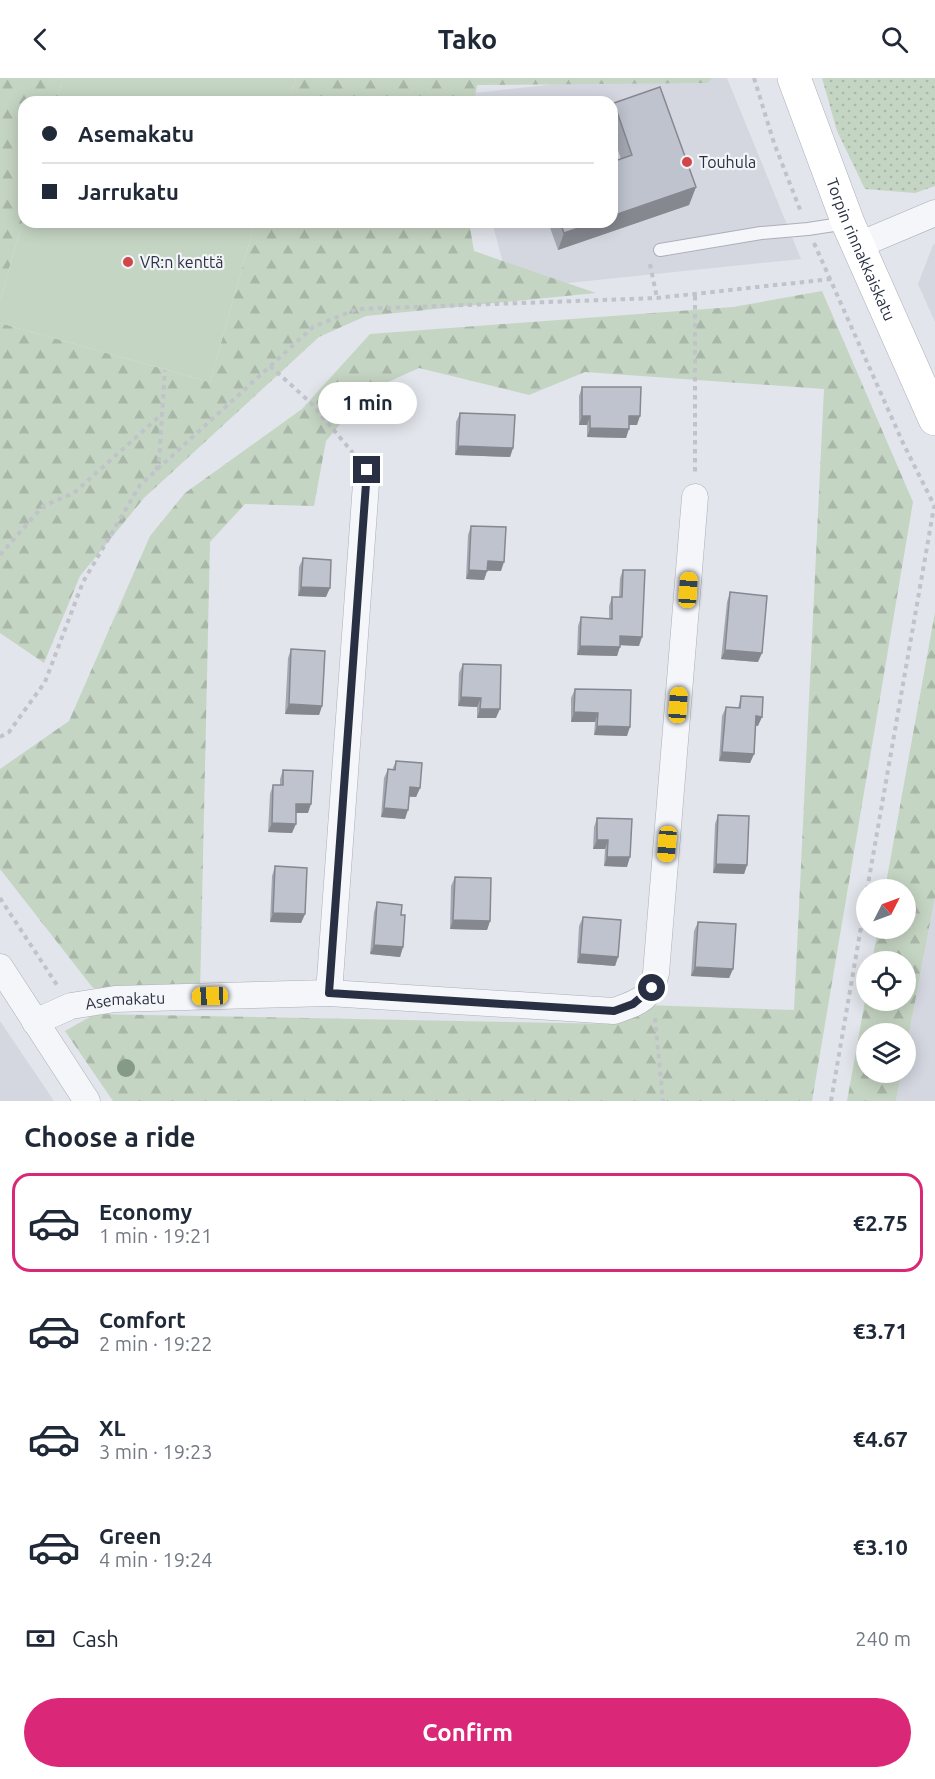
<!DOCTYPE html>
<meta charset="utf-8">
<style>
body{margin:0;font-family:Ubuntu,sans-serif;background:#f6f6f7;color:#1f2937;height:100vh;display:flex;flex-direction:column;font-size:22px;white-space:nowrap}
*{box-sizing:border-box;margin:0}
p{font-size:20px;color:#747a83}
.icon{flex:none;width:33px;height:33px;fill:none;stroke:currentColor;stroke-width:2;stroke-linecap:round;stroke-linejoin:round}
.map{position:relative;height:1023px;overflow:hidden}
.sheet{display:flex;flex-direction:column;background:#fff;flex:1}
.sheet>*{flex:none}
.top-card{position:absolute;left:18px;top:18px;width:600px;height:132px;border-radius:18px;box-shadow:0 3px 15px #0003;display:grid;align-content:center;height:132px;padding:0 24px;background:#fff}
.needle{width:39px;rotate:48deg}
.controls{position:absolute;left:856px;top:801px;display:grid;gap:12px}
.controls a{display:grid;place-items:center;width:60px;height:60px;border-radius:50%;background:#fff;box-shadow:0 3px 15px #0003;font-size:30px}
.end{position:absolute;width:27px;height:27px;margin:-14px;border:8px solid #2a3043;background:#fff;box-shadow:0 0 0 3px #fff}
.from{border-radius:50%}
.bubble{position:absolute;height:42px;border-radius:21px;background:#fff;box-shadow:0 3px 15px #0003;font-size:20px;font-weight:700;line-height:42px;text-align:center}
.car{position:absolute;width:18px;height:36px;margin:-18px -9px;border-radius:8px;box-shadow:0 0 4px 2px #0007;background:linear-gradient(#f5c518 24%,#345 0 40%,#f5c518 0 76%,#345 0 86%,#f5c518 0)}
.top-card b{display:flex;align-items:center;gap:21px;height:57px;font-size:22px}
.top-card b+b{border-top:2px solid #e0e1e3}
.top-card i{width:15px;height:15px;background:#1f2937}
ul{padding:0;list-style:none}
li{display:flex;align-items:center;gap:18px;height:99px;margin:0 12px 9px;padding:0 12px;border:3px solid transparent;border-radius:18px}
li div{flex:1}
li b{display:block;font-size:22px}
li em{font-style:normal;font-weight:700}
li.current{border-color:#db2777}
li>.icon{width:54px;height:54px;stroke-width:1.5}
h2{padding:0 24px;font-size:27px;line-height:72px}
.pay{display:flex;align-items:center;gap:15px;height:66px;padding:0 24px;font-size:22px}
.pay p{margin-inline-start:auto}
.button{display:flex;gap:12px;margin-top:auto;padding:12px 24px}
.button a{flex:1;height:69px;border-radius:36px;background:#db2777;color:#fff;font-size:24px;font-weight:700;line-height:69px;text-align:center}
header{display:flex;justify-content:space-between;align-items:center;height:78px;padding:0 24px;background:#fff;font-size:27px;font-weight:700}
.map>svg:first-child{display:block}
.built{fill:#d4d7e0}
.grass{fill:url(#grass-dots)}
.forest{fill:url(#forest-firs)}
.park{fill:#c5d5c3}
.lines{fill:none;stroke-linecap:round;stroke-linejoin:round}
.lane-casing{stroke:#abafb9;stroke-width:14}
.street-casing{stroke:#abafb9;stroke-width:27}
.secondary-casing{stroke:#abafb9;stroke-width:34}
.path{stroke:#c0c3ca;stroke-width:4;stroke-dasharray:4.5 4.5;stroke-linecap:butt}
.lane{stroke:#f5f6f9;stroke-width:12}
.street{stroke:#f5f6f9;stroke-width:26}
.secondary{stroke:#fff;stroke-width:33}
.tree{fill:#859b88}
.wall{fill:#a4a8b1}
.shaded-wall{fill:#868890}
.building{fill:#bfc3ce;stroke:#868890;stroke-width:1.5}
.route{stroke:#2a3043;stroke-width:8}
.poi-dot{fill:#d14649;stroke:#f2f4f8;stroke-width:2}
.labels{text-anchor:middle;stroke-width:4.5;stroke-linejoin:round;paint-order:stroke}
.poi-label{font-size:16px;fill:#2a3043;stroke:#f2f4f8;text-anchor:start}
.street-label{font-size:16px;fill:#2a3043;stroke:#f2f4f8}
</style>
<header><svg class="icon" aria-label="back" viewBox="0 0 24 24"><path d="M15 5l-7 7 7 7"/></svg>Tako<svg class="icon" aria-label="search" viewBox="0 0 24 24"><circle cx="10" cy="10" r="6"/><path d="M15 15l6 6"/></svg></header>
<div class="map">
<svg width="935" height="1023" viewBox="0 0 935 1023">
<defs>
<pattern id="grass-dots" width="8" height="8" patternUnits="userSpaceOnUse" patternTransform="scale(1.5)"><rect width="8" height="8" fill="#c5d5c3"/><path d="M2 2h.1M6 6h.1" fill="none" stroke="#a9b7a9" stroke-width="1.8" stroke-linecap="round"/></pattern>
<pattern id="forest-firs" width="22" height="20" patternUnits="userSpaceOnUse" patternTransform="scale(1.5)"><rect width="22" height="20" fill="#c5d5c3"/><path d="M5 1l3.5 6h-7zM16 11l3.5 6h-7z" fill="#a9b7a9"/></pattern>
</defs>
<rect width="100%" height="100%" fill="#e2e5eb"/>
<path class="built" d="M610 0H727L801 181 510 211 492 144H612V24H458L457 17Z
M935 166V244L918 206 933 167Z
M935 819V1023H896L901 995 906 994V971Z
M0 943 54 1023H0Z"/>
<path class="grass" d="M822 0H935V108L915 115 865 111 837 53Z"/>
<path class="forest" d="M0 0H63L56 24H24V138L0 223Z
M296 0H712L708 5 477 7 474 24H289Z
M255 144H469L474 173 596 215 366 238 319 259 144 420 80 498 44 585 0 555V245L210 304Z
M822 213 913 424 812 1023H113L65 953 95 936 615 946 644 927 794 932 824 311 585 294 529 317 419 290 366 314 326 363 314 428 245 426 210 464 200 914 93 910 0 791V691L69 643 150 458 185 415 302 331 370 256 733 229Z
M935 534V819L906 971V956H867V994L901 995 896 1023H847L867 912V922H906V884L872 883 878 851 906 850V812L885 811Z"/>
<path class="park" d="M63 0H296L289 24H56Z
M24 138V144H255L210 304 0 245V223Z"/>
<g class="lines">
<g class="lane-casing">
<path id="lane" d="M660 172 761 155 808 151 847 145"/>
</g>
<g class="street-casing">
<g id="street">
<path d="M859 167 935 135"/>
<path d="M0 889 87 1023"/>
<path d="M329 915 367 392"/>
<path id="s1" d="M35 944 71 928 115 921 329 915 614 933C639 924 650 922 656 895L695 419"/>
</g>
</g>
<g class="secondary-casing">
<g id="secondary">
<path id="s2" d="M794 0 848 145 935 341"/>
</g>
</g>
<path class="path" d="M754 0 774 65 801 134
M814 165 903 365 935 429
M650 186 657 220
M695 218V397
M270 288 311 325 353 375
M156 392 159 384 165 292
M0 477 43 428 74 415 162 336
M0 659 9 654 45 604 83 504 140 407 313 249 357 231 657 220 831 201
M867 812 934 429
M0 820 57 907
M655 940 663 1023
M831 1023 867 814"/>
<use href="#lane" class="lane"/>
<use href="#street" class="street"/>
<use href="#secondary" class="secondary"/>
</g>
<circle class="tree" cx="126" cy="990" r="9"/>
<path class="wall" d="M614 25 696 109 689 127 558 172 548 144H612L621 81 612 54V31Z
M582 309 637 347H629L626 360 587 359V347H579V318Z
M460 335 513 370 510 379 455 377 456 344Z
M471 448 501 493H487L484 502 466 501 468 457Z
M303 480 326 519 298 518 299 489Z
M623 492 639 568 620 567 617 578 577 577 578 548 581 539 609 541V528L612 519H619L620 500Z
M730 514 758 584 721 581 727 524Z
M291 571 322 628 319 637 285 636 288 580Z
M463 586 496 640H477V629L458 628 459 595Z
M575 611 627 658 594 657 595 644H571V620Z
M741 618 758 648 756 647 754 676 750 685 719 683 722 638 726 629 738 630Z
M396 683 420 710 416 719H409L405 741 381 739 384 700 388 691 392 692Z
M283 692 308 735H296L292 755 268 754 270 716 273 707H280V701Z
M718 737 747 787 744 796 713 795 715 746Z
M597 740 627 789 604 788 605 771H593L594 749Z
M275 788 305 836 301 845 270 844 272 798Z
M455 799 490 843 487 852 450 851 451 808Z
M377 824 401 837 403 869 400 879 370 876 374 834Z
M583 839 618 879 615 888 577 885 579 848Z
M698 844 733 891 729 900 691 898 694 853Z"/>
<path class="shaded-wall" d="M696 109 689 127 558 172 564 155 596 144H612V138Z
M582 338H590L587 347H579Z
M629 338H640L637 347H626Z
M590 350 629 351 626 360 587 359Z
M458 368 513 370 510 379 455 377Z
M488 483 504 484 501 493 485 492Z
M469 492 487 493 484 502 466 501Z
M301 509 330 510 326 519 298 518Z
M620 558 642 559 639 568 617 567Z
M580 568 620 569 617 578 577 577Z
M725 572 762 575 758 584 721 581Z
M461 619 481 620 477 629 458 628Z
M289 626 322 628 319 637 285 636Z
M480 631H500L496 640H477Z
M574 634 598 635 595 644H571Z
M756 638 762 639 758 648 753 647Z
M597 648 630 649 627 658 594 657Z
M722 674 754 676 750 685 719 683Z
M410 709 420 710 416 719 407 718Z
M296 726H311L308 735H293Z
M384 730 408 732 405 741 381 739Z
M272 745 296 746 292 755 268 754Z
M597 762H608L605 771H593Z
M607 779H630L627 789 604 788Z
M716 786 747 787 744 796 713 795Z
M273 835 305 836 301 845 270 844Z
M453 842 490 843 487 852 450 851Z
M374 867 403 869 400 879 370 876Z
M580 876 618 879 615 888 577 885Z
M695 889 733 891 729 900 691 898Z"/>
<path class="building" d="M660 9 696 109 612 138V84L632 77 614 25Z
M560 144H596L564 155Z
M582 309H641L640 338H629V351L590 350V338H582Z
M460 335 515 337 513 370 458 368Z
M471 448 506 449 504 484 488 483 487 493 469 492Z
M303 480 331 482 330 510 301 509Z
M623 492H645L642 559 620 558V569L580 568 581 539 612 541V519H622Z
M730 514 767 518 762 575 725 572Z
M291 571 325 573 322 628 289 626Z
M463 586 501 587 500 631H480L481 620 461 619Z
M575 611 631 612 630 649 597 648 598 635 574 634Z
M741 618 763 619 762 639 756 638 754 676 722 674 726 629 740 630Z
M396 683 422 685 420 710 410 709 408 732 384 730 388 691 395 692Z
M283 692 313 693 311 726H296V746L272 745 273 707H283Z
M718 737 749 738 747 787 716 786Z
M597 740 632 741 630 779H607L608 762H597Z
M275 788 307 790 305 836 273 835Z
M455 799 491 800 490 843 453 842Z
M377 824 402 827 401 837H405L403 869 374 867Z
M583 839 621 842 618 879 580 876Z
M698 844 736 846 733 891 695 889Z"/>
<g class="lines">
<path class="route" d="M367 392 329 915 614 933 633 926 652 910"/>
</g>
<g class="poi-dot">
<circle cx="687" cy="84" r="6"/>
<circle cx="128" cy="184" r="6"/>
</g>
<g class="labels">
<g class="poi-label">
<text x="699" y="90">Touhula</text>
<text x="140" y="190">VR:n kenttä</text>
</g>
<g class="street-label">
<text dy="6" stroke="none"><textPath href="#s2" startOffset="184">Torpin rinnakkaiskatu</textPath></text>
<text dy="6" stroke="none"><textPath href="#s1" startOffset="94">Asemakatu</textPath></text>
</g>
</g>
</svg>
<div class="controls">
<a><svg class="needle" viewBox="-14 -14 28 28"><path d="M0-13l5 13h-10z" fill="#e53935"/><path d="M0 13l5-13h-10z" fill="#747a83"/></svg></a>
<a><svg class="icon" aria-label="locate" viewBox="0 0 24 24"><circle cx="12" cy="12" r="6"/><path d="M12 2v4M12 18v4M2 12h4M18 12h4"/></svg></a>
<a><svg class="icon" aria-label="layers" viewBox="0 0 24 24"><path d="M12 4l9 5-9 5-9-5zM3 14l9 5 9-5"/></svg></a>
</div>
<i class="end from" style="left:652px;top:910px"></i>
<i class="end" style="left:367px;top:392px"></i>
<div class="bubble" style="left:318px;top:304px;width:99px">1 min</div>
<i class="car" style="left:688px;top:512px;rotate:4deg"></i>
<i class="car" style="left:678px;top:627px;rotate:4deg"></i>
<i class="car" style="left:667px;top:766px;rotate:185deg"></i>
<i class="car" style="left:210px;top:918px;rotate:268deg"></i>
<div class="top-card">
<b><i class="from"></i>Asemakatu</b>
<b><i></i>Jarrukatu</b>
</div>
</div>
<section class="sheet">
<h2>Choose a ride</h2>
<ul>
<li class="current"><svg class="icon" aria-label="car" viewBox="0 0 24 24"><path d="M5 17H2v-5l4-1 3-4h7l3 4 3 1v5h-3M9 17h6M6 11h13"/><circle cx="7" cy="17" r="2"/><circle cx="17" cy="17" r="2"/></svg><div><b>Economy</b><p>1 min · 19:21</p></div><em>€2.75</em></li>
<li><svg class="icon" aria-label="car" viewBox="0 0 24 24"><path d="M5 17H2v-5l4-1 3-4h7l3 4 3 1v5h-3M9 17h6M6 11h13"/><circle cx="7" cy="17" r="2"/><circle cx="17" cy="17" r="2"/></svg><div><b>Comfort</b><p>2 min · 19:22</p></div><em>€3.71</em></li>
<li><svg class="icon" aria-label="car" viewBox="0 0 24 24"><path d="M5 17H2v-5l4-1 3-4h7l3 4 3 1v5h-3M9 17h6M6 11h13"/><circle cx="7" cy="17" r="2"/><circle cx="17" cy="17" r="2"/></svg><div><b>XL</b><p>3 min · 19:23</p></div><em>€4.67</em></li>
<li><svg class="icon" aria-label="car" viewBox="0 0 24 24"><path d="M5 17H2v-5l4-1 3-4h7l3 4 3 1v5h-3M9 17h6M6 11h13"/><circle cx="7" cy="17" r="2"/><circle cx="17" cy="17" r="2"/></svg><div><b>Green</b><p>4 min · 19:24</p></div><em>€3.10</em></li>
</ul>
<div class="pay"><svg class="icon" aria-label="cash" viewBox="0 0 24 24"><path d="M3 7h18v10H3z"/><circle cx="12" cy="12" r="2"/></svg>Cash<p>240 m</p></div>
<div class="button"><a>Confirm</a></div>
</section>
